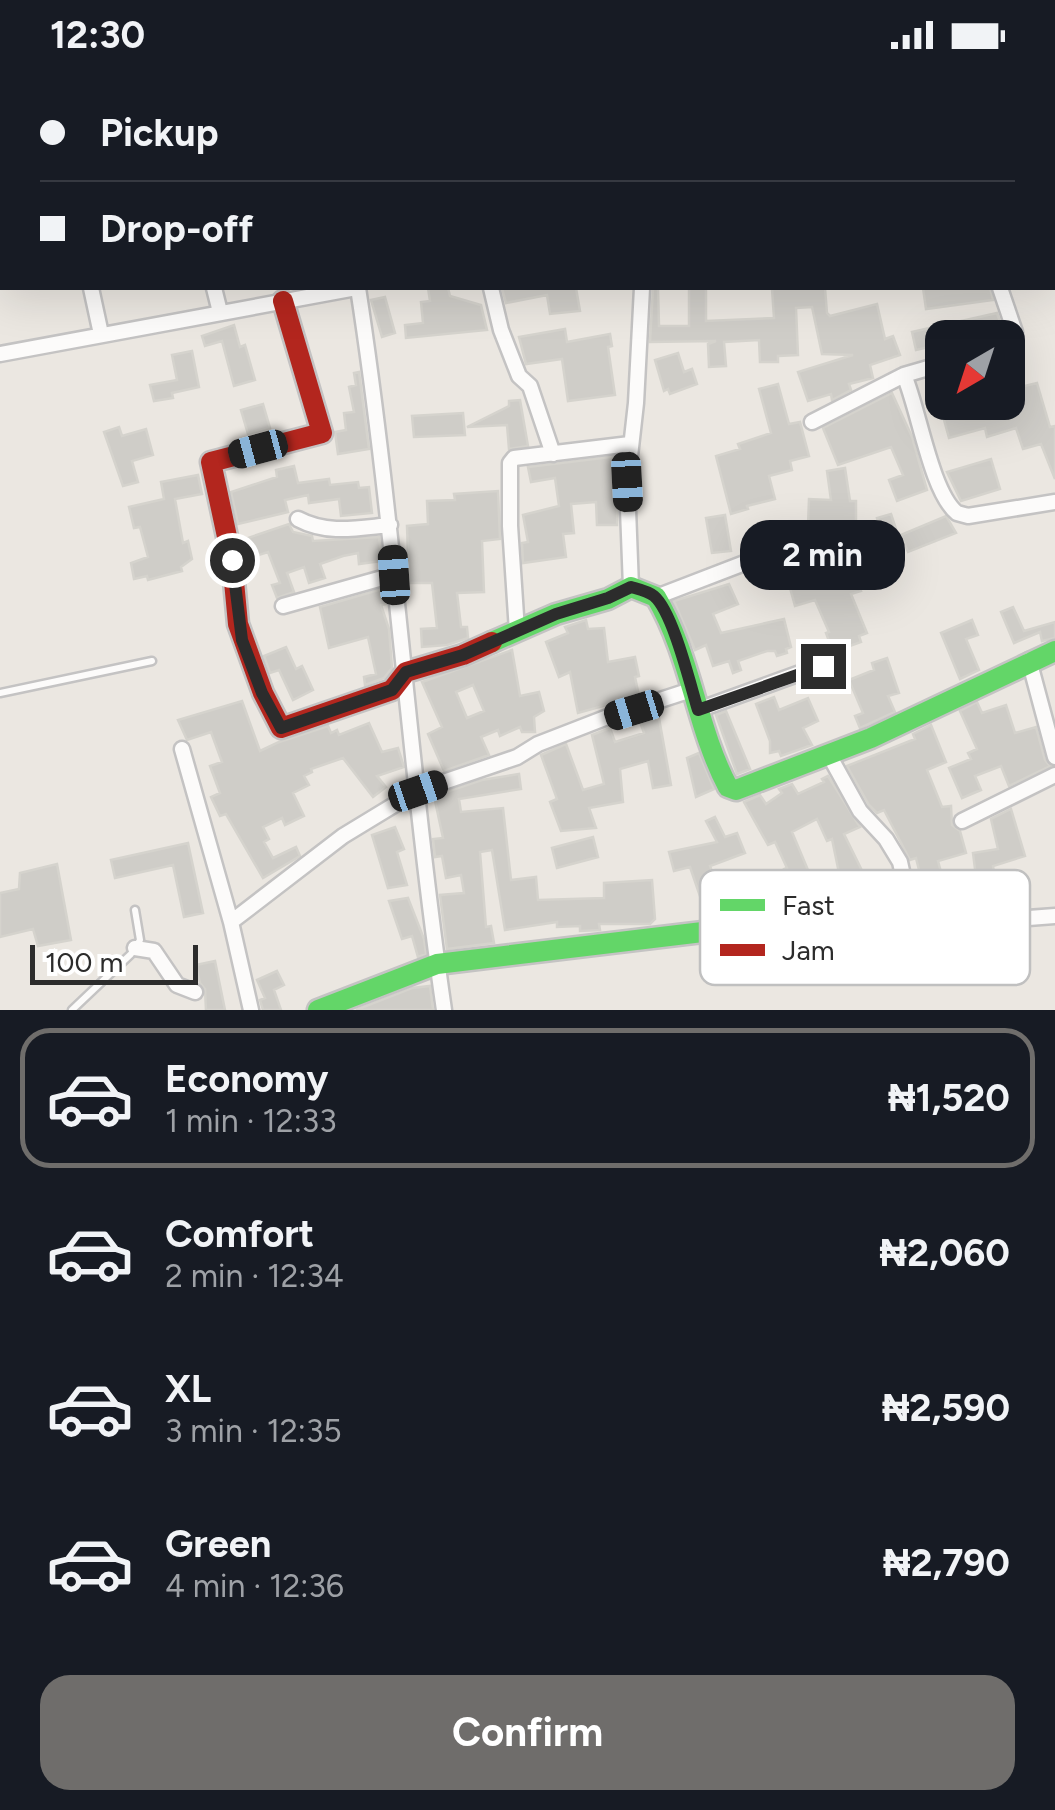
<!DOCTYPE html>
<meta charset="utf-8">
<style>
body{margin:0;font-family:Figtree,sans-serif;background:#20242c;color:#f1f3f6;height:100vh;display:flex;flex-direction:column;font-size:38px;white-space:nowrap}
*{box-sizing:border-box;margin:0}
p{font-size:32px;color:#9ea1a6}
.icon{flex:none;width:55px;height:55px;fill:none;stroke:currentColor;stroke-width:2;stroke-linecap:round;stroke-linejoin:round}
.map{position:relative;height:940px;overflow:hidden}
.details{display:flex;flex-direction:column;background:#171b24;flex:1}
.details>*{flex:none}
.hud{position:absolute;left:0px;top:0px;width:1055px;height:220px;box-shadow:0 10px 40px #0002;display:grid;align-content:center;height:220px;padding:0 40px;background:#171b24}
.needle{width:65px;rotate:219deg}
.controls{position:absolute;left:925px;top:250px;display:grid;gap:20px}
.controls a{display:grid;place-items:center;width:100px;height:100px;border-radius:20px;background:#171b24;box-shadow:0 10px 40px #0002;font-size:50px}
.scale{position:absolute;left:30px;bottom:25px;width:168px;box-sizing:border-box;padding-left:10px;border:5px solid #2c2c2c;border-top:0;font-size:28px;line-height:35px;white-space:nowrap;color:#2c2c2c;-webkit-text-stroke:8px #fff;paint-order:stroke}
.end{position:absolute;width:45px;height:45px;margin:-22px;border:12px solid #2c2c2c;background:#fff;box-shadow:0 0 0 5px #fff}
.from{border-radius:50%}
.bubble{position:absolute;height:70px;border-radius:30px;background:#171b24;box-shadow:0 10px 40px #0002;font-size:32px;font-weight:700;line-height:70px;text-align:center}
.car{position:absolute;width:30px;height:60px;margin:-30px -15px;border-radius:12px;box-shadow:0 0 8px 2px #0007;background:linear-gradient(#222 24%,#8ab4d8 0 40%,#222 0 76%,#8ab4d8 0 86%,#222 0)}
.hud b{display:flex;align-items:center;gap:35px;height:95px;font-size:38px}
.hud b+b{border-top:2px solid #363941}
.hud i{width:25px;height:25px;background:#f1f3f6}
ul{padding:18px 0 0;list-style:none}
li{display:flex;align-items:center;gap:30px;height:140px;margin:0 20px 15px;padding:0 20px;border:5px solid transparent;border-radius:30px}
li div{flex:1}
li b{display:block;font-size:38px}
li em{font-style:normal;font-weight:700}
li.current{border-color:#6f6d6b}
li>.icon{width:90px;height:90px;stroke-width:1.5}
.action{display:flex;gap:20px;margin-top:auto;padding:20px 40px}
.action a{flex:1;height:115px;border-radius:30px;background:#6f6d6b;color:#fff;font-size:40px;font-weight:700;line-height:115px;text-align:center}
.status{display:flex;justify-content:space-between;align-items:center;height:70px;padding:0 50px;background:#171b24;direction:ltr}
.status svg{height:28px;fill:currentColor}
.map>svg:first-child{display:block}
.building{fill:#cfcdc8;stroke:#d5d3cd;stroke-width:2.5;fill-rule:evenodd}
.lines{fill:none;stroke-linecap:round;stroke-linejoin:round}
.lane-casing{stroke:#c4c3c3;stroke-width:11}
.street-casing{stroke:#c4c3c3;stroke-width:19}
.fast-casing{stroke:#c4c3c3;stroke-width:25}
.jam-casing{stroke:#c4c3c3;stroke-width:25}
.lane{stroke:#fcfbfa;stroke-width:6}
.street{stroke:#fcfbfa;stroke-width:14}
.fast{stroke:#63d668;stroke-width:20}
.jam{stroke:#b3261e;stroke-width:20}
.route{stroke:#2c2c2c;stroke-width:12}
.key{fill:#fff;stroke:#c0c0c0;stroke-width:2.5}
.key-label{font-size:28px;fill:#2c2c2c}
</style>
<div class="status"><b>12:30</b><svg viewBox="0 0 49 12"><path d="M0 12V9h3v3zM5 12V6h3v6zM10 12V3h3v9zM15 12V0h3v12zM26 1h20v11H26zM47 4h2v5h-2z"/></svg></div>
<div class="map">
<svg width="1055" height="940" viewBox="0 0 1055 940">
<rect width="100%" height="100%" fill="#ebe7e1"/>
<path class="building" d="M428 218H448L450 226 481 235 487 260 406 268 405 255 423 253 421 232 430 231Z
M502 218H576L580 241 550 244 547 225 506 233Z
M653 218H658L659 256H689V218H706V251L774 248 772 219 825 218 827 243 830 246 877 234 885 269 893 266 900 285 870 295 873 308 849 314 851 320 832 330 831 324 808 331 798 302 853 285 822 284 812 237 796 238 798 285 778 286V292H760L759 270 724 272 726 296 709 297 708 274 716 271 650 272Z
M923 218H990L993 230 926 239Z
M385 227 395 263 382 267 371 230Z
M997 243 1004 263 990 268H942V274L916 280 912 262Z
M234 255 240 277 245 275 255 310 234 316 222 271 205 276 202 266Z
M565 259 567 272 610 264 612 276 608 277 615 325 568 331 562 289 526 294 519 267Z
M192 281 199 317 172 323 173 328 154 331 150 315 177 310 172 285Z
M678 283 684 302 692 299 697 314 670 324 668 319 664 321 655 290Z
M359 302 369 379 338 384 335 362 346 360 344 343 354 342 349 317 356 315 354 303Z
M1037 313 1050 357 1055 356V409L1041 374 1023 379 1016 358 987 367 985 358 949 368 943 346 974 337 976 344 1008 335V320Z
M778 314 789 354 800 352 809 386 790 391 792 400 769 406 775 429 747 436 748 439 731 444 716 386 740 379 738 374 771 363 759 319Z
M892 323 912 367 927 420 897 431 889 410 903 405 891 377 838 395 823 358Z
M520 330 528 376 509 379 507 355 467 357 509 336V331Z
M263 334 270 358 248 364 241 340Z
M463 343 465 365 414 367 412 346Z
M119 357 122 366 146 359 153 385 132 391 138 412 123 416 104 362Z
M619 386 617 455H597L596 432 571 434 574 463 563 464 566 487 523 493 522 473 528 472 523 445 559 436 555 408 531 412 528 397Z
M991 389 1000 419 961 431 947 402Z
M294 396 298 413 329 409 330 415 358 412 359 418 369 417 372 443 341 446 339 429 309 433 308 425 285 430 288 442 238 454 231 422 277 407 276 400Z
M845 398 850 431H856V463L808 456 809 429 831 430 827 401Z
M198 405 202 424 175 429 183 473 188 471 192 489 181 497 182 501 148 510 147 506 134 509 131 493 148 487 140 457 134 458 129 437 164 429 161 412Z
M498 421 500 469 482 471 484 522 457 523 461 557H467L468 568 447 575 422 577 421 559 437 558 432 513H409L407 456 428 454 427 431 455 430 454 424Z
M891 444 898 465 893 485 875 481 880 458 877 448Z
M725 445 731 481 712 483 706 448Z
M946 446 956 463 908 482 901 465Z
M289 454 293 462 312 466 313 471 379 467 382 491 359 494 358 483 343 486 320 494 325 508 309 513 304 497 287 503 294 522 277 528 272 515 280 513 268 482 246 489 242 470Z
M838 486 848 508 855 506 861 521 851 524 867 563 859 566 861 572 833 582 826 563 829 562 815 530 795 536 790 518 831 507 824 492Z
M729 514 738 534 713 544 721 563 784 549 791 577 786 579 787 583 777 586 775 581H767L738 591 741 600 733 603 729 591 713 596 706 575 695 580 674 531Z
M382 519 386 534 381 535 389 559 392 598 384 608 365 615 364 607 376 604 368 567 329 578 320 537Z
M1013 537 1024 561 1055 552V568L1042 571 1040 562 1014 573 1001 542Z
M586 550 588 559 604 558 608 592 635 587 639 606 635 607 639 626 578 643 570 602 559 607 546 572 568 563 565 557Z
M972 550 978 565 966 569 979 600 960 609 941 563Z
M286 577 296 599 302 596 313 620 293 630 279 600 270 603 264 586Z
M512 580 520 626 539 622 544 641 534 647 535 662H522L520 657 500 666 498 660 481 667 489 685 444 701 428 664 442 657 422 612ZM473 615 484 641 467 648 456 622Z
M887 588 899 623 888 626 895 642 860 658 855 646 863 643 849 610 874 600 872 593Z
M774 627 779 640 808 628 818 651 803 658 812 675 781 686 779 681 770 683V671L756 634Z
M242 631 260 681 279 672 328 656 331 663 337 660 339 665 369 653 382 682 398 678 404 697 377 706 386 717 373 727 343 688 311 699 312 702 304 706 309 715 293 723 304 746 285 755 282 748 263 757 269 769 264 772 273 788 296 777 300 786 263 808 226 744 220 746 211 727 220 723 210 696 222 692 211 662 187 670 178 650Z
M977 632 982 643 1006 635 1015 663 1036 657 1045 690 1050 696 1009 716 1001 696 975 706 981 720 962 728 949 698 971 689 968 683 977 679 960 641Z
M726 641 750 699 737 704 716 645Z
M659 648 671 715 653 718 648 691 620 699 623 732 589 738 596 758 561 761 550 732 557 729 541 685 566 674 583 720 604 714 592 665 610 658 615 672 644 663 640 652Z
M931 655 946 692 927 700 942 737 951 736 952 755 960 761 966 783 938 791 952 843 937 844 919 827V817L923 816 916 788 910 790 884 740 877 743 869 735 847 696 915 669 913 664Z
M699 683 714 719 696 727 687 688Z
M519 704 521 719 459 729 461 742 503 738 511 810 536 807 538 830 604 828V813L652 810 655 849 650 854H599L600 860 580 861V856L557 857V852L505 860 492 780 480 782 486 857 491 856 494 873 447 879 440 825 464 823 461 805 446 808 442 786 435 787 433 769 443 768 434 726 482 710Z
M828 706 860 757 844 764 872 821 854 829 851 824 825 833 820 819 794 829 784 799 787 798 775 772 768 775 744 732 760 725 766 734 782 723 779 719 792 714 798 724 824 712 822 709ZM817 749 827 771 832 769 839 803 813 812 792 762Z
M1011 739 1025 786 993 796 997 821 978 823 973 783 998 779 991 749Z
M715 747 725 767 737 763 745 783 710 796 722 828 703 835 690 797 674 801 669 782 717 772 706 751Z
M395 757 404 779 397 782 407 815 388 818 372 765Z
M593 767 598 787 557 798 552 778Z
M188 773 203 843 184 847 173 795 115 808 111 790Z
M57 794 71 870 38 876 33 859 0 867V823L19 819 20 803Z
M408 828 424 869 426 884 418 887 412 866 402 869 389 831Z
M215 891 225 940H206L205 919 200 913 196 895Z
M277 901 284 915 274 920 281 940H263L260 930 265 928 257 910Z
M430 916 433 940H356L412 918Z"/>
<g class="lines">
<g class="lane-casing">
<path id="lane" d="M0 623 152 591
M72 940 131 884 140 870 135 840"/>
</g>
<g class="street-casing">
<path id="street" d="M165 0V2
M576 0 577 2
M747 0V2
M894 0V2
M974 0V2
M0 85 2 84
M1052 129H1055
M91 218 101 264
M214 218 220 242
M358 218C395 457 409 700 444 940
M491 218 501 260 519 306 530 316 553 384
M1000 218 1015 262V271L1008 275
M0 284 356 218
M904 305C919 340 931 422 957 443L968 446 1055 432
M812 352 904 305 942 294
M298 449C328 465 358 458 390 455
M631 517 627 413 636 333 642 218
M656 527 773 482
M283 536 393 505
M517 561 510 456V393L514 388 630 374
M1029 590 1055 687
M698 640 825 594
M182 679 231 852 251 940
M829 685 860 741 886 769 900 792 910 837 934 855 1055 846
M962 751 1055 705
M231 852 343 766 417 721 517 687 538 674 605 648 691 620
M135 878 154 881 177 915 195 922"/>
</g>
<g class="fast-casing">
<path id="fast" d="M492 572 556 544 608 529 631 517 656 527C691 586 696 657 728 717L736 720 871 668 1055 581
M318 940 437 894 910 837"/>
</g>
<g class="jam-casing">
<path id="jam" d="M283 231 322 363 211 392 232 490 238 554 263 623 281 658 392 620 406 602 463 585 492 572"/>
</g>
<use href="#lane" class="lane"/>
<use href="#street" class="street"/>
<use href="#fast" class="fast"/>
<use href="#jam" class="jam"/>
</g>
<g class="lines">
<path class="route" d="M232 490 242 570 262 623 281 658 392 620 406 602 463 585 556 544 608 528 631 517C638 519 648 521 654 526 673 542 690 614 698 640L823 596"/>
</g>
<rect x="700" y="800" width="330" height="115" rx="15" class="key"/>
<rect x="720" y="829" width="45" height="12" fill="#63d668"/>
<rect x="720" y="874" width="45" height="12" fill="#b3261e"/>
<g class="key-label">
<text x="782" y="845">Fast</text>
<text x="782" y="890">Jam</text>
</g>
</svg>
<div class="controls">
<a><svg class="needle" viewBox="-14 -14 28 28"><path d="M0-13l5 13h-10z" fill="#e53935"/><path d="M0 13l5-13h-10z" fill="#9ea1a6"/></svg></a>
</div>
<div class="scale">100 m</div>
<i class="end from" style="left:232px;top:490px"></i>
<i class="end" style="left:823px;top:596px"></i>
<div class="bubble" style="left:740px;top:450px;width:165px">2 min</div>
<i class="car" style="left:258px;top:379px;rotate:255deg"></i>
<i class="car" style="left:627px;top:412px;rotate:177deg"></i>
<i class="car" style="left:394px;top:505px;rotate:356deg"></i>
<i class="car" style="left:634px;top:640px;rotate:253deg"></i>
<i class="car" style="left:418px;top:721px;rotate:71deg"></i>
<div class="hud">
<b><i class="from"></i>Pickup</b>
<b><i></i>Drop-off</b>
</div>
</div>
<section class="details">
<ul>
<li class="current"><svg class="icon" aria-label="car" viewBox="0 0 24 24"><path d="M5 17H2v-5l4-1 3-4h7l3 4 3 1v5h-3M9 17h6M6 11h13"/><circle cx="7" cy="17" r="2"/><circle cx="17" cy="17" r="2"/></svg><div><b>Economy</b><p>1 min · 12:33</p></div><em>₦1,520</em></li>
<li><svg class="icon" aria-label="car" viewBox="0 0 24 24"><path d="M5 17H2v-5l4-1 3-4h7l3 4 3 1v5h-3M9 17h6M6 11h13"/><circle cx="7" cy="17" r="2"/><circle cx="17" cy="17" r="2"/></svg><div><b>Comfort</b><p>2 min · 12:34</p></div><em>₦2,060</em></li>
<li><svg class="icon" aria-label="car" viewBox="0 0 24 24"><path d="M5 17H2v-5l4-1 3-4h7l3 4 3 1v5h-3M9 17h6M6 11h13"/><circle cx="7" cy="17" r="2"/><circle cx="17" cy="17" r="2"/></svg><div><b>XL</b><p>3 min · 12:35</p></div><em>₦2,590</em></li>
<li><svg class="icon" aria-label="car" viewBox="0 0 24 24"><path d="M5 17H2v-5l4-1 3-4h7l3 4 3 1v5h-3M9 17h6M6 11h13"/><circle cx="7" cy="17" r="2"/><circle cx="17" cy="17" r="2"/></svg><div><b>Green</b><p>4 min · 12:36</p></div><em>₦2,790</em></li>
</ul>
<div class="action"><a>Confirm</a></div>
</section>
